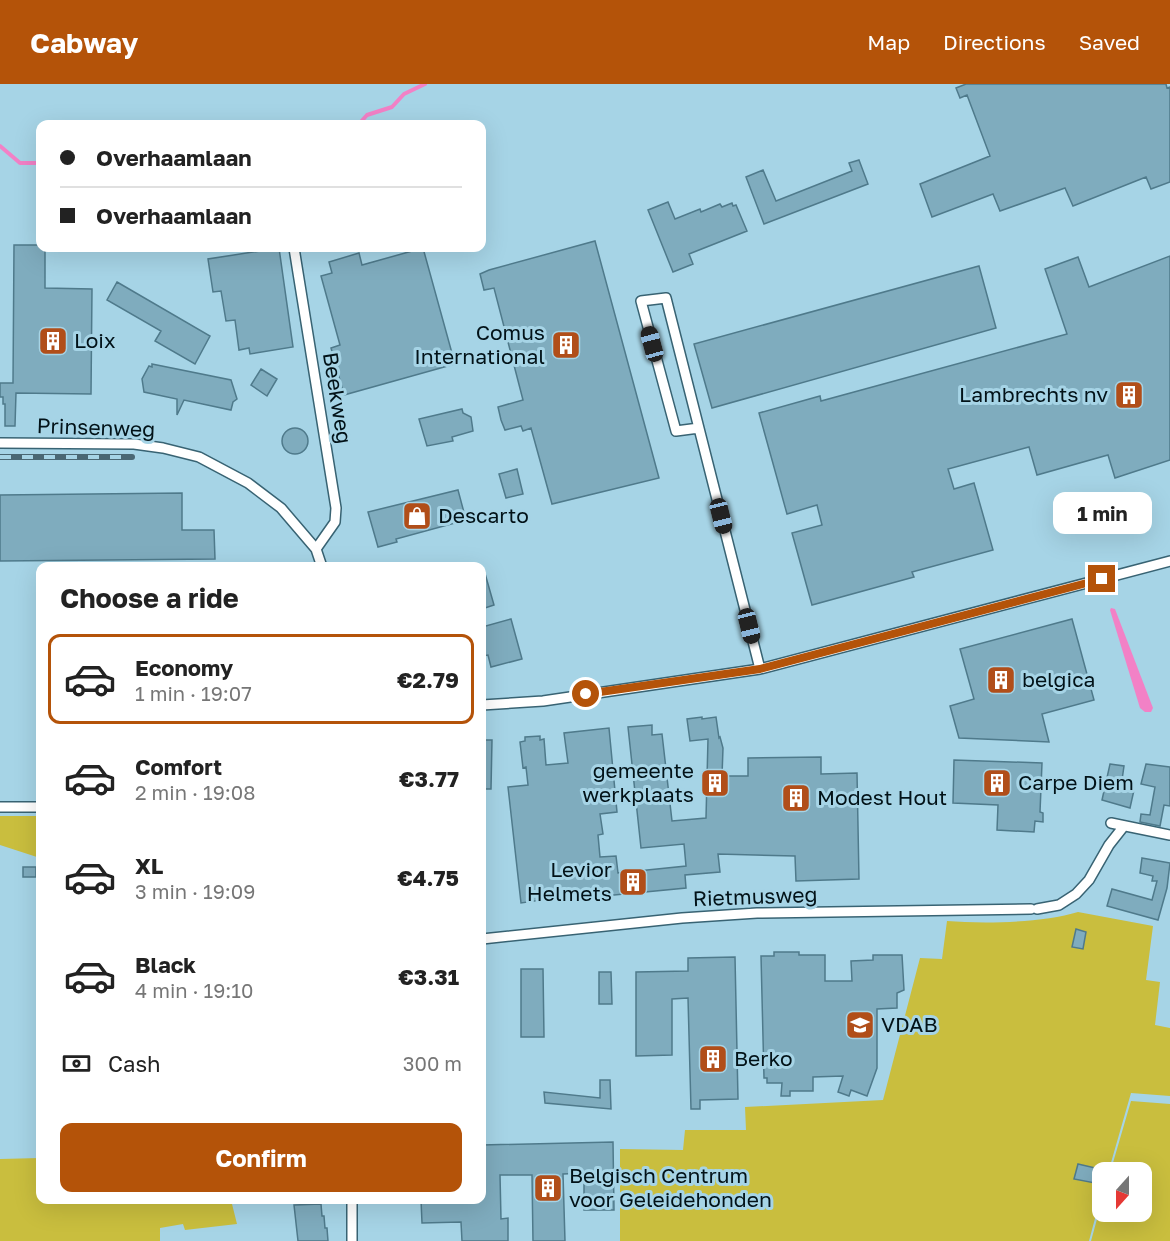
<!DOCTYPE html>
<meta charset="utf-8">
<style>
body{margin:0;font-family:"Golos Text",sans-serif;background:#f6f6f6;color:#222;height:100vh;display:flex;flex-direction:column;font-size:22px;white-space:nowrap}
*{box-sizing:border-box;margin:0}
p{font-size:20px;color:#767676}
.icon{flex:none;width:33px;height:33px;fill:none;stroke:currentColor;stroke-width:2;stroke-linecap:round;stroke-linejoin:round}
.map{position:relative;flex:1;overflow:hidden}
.panel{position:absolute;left:36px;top:478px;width:450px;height:642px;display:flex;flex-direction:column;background:#fff;border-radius:12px;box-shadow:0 6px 24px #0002}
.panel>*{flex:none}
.banner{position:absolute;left:36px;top:36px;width:450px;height:132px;border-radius:12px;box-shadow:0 6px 24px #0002;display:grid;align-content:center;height:132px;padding:0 24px;background:#fff}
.needle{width:39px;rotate:201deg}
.fabs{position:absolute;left:1092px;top:1078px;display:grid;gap:12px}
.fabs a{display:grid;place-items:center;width:60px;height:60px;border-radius:12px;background:#fff;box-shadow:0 6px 24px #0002;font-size:30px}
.end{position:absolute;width:27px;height:27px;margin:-14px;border:8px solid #b45309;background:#fff;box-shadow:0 0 0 3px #fff}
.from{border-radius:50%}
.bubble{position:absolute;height:42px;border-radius:12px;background:#fff;box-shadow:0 6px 24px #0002;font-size:20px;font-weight:700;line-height:42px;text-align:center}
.car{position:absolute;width:18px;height:36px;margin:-18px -9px;border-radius:8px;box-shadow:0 0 4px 2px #0007;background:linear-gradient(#222 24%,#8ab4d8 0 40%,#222 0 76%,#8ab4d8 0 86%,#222 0)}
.banner b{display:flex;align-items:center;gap:21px;height:57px;font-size:22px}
.banner b+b{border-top:2px solid #e0e0e0}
.banner i{width:15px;height:15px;background:#222}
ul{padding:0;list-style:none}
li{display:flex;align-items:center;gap:18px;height:90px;margin:0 12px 9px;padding:0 12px;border:3px solid transparent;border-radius:12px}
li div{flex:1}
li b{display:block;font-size:22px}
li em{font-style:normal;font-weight:700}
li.active{border-color:#b45309}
li>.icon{width:54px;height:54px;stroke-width:1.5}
h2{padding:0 24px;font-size:27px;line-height:72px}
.pay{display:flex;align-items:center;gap:15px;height:66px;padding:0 24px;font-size:22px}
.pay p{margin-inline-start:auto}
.cta{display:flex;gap:12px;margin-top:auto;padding:12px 24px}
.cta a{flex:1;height:69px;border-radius:12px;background:#b45309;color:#fff;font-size:24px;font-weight:700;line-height:69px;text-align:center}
header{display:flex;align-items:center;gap:36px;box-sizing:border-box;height:84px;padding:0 30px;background:#b45309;color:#fff}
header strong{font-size:28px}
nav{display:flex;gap:33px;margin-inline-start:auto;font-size:21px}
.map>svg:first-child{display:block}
.green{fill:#c9be3e}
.water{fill:#f281c6}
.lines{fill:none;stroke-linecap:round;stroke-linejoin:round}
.stream{stroke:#f281c6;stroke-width:4}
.building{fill:#7facbe;stroke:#4f7a8b;stroke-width:1.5}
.street-casing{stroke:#386373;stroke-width:12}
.street{stroke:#fff;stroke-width:9}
.rail-casing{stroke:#4a6773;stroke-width:6}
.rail{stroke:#a6d4e6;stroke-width:4;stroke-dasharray:11;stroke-linecap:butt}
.route{stroke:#b45309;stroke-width:8}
.labels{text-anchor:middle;stroke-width:6;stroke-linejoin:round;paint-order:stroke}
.poi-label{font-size:21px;fill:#021218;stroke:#a6d4e6;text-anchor:start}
.street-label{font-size:21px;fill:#021218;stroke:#a6d4e6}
</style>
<header>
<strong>Cabway</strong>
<nav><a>Map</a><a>Directions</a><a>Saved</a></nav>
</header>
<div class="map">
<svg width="1170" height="1157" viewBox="0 0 1170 1157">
<rect width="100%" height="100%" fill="#a6d4e6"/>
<path class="green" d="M0 732H40V774L0 761Z
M1078 828 1153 842 1146 896 1160 898 1155 941 1170 944V1012L1131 1009 1108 1089H1102V1108L1089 1157H620V1065L683 1066 685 1046H746L745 1023 883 1016 920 874 942 875 947 837C983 840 1043 839 1078 828Z
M1131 1017 1170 1020V1157H1091L1102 1117V1128H1142V1089H1110Z
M40 1074V1116H231L237 1140 185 1146 183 1140 160 1144V1157H0V1075Z"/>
<path class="water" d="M1111 524 1115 525 1153 624 1151 628H1145L1140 624 1110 526Z"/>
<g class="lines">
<path class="stream" d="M359 40 367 31 392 23 404 10 425 0
M0 62 20 79H40"/>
</g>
<path class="building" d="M966 0H1166L1167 4 1170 3V98L1151 105 1146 93 1073 122 1065 104 1000 127 993 110 932 133 920 100 990 72 967 11 960 14 956 4Z
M859 76 868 100 764 140 746 93 763 86 776 117 852 87 849 79Z
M668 118 675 135 700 125 701 128 720 120 722 123 732 119 733 122 736 121 747 147 689 170 693 180 673 188 648 126Z
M595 157 659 394 552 420 531 344 523 347 521 342 505 346 501 336 498 323 523 316 494 204 484 206 480 190 489 186Z
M14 161H40V164H45V204L92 205 91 310 16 309 15 342H5V320H3V313H0V299H13Z
M279 164 293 263 250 270 249 264 239 266 235 236 226 237 221 207 213 208 208 175Z
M423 164 455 280 344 311 331 264 340 261 321 192 332 189 329 178 359 169 362 181Z
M1170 172V376L1115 394 1108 371 1037 391 1029 363 948 385 954 405 974 399 993 466 912 488 914 493 812 521 792 449 822 441 817 421 787 430 759 329 820 312 821 317 1067 250 1045 185 1078 173 1089 203Z
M979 182 996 244 712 324 694 260Z
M117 198 210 252 195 280 155 257 161 247 107 216Z
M152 280 231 296 237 315 233 318 231 326 184 316 177 331V315L144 308 142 295 149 282 152 283Z
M261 285 277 295 267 312 251 301Z
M462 325 463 329 471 333 473 347 452 353 453 357 427 362 419 335Z
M282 357a13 13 0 1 1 26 0a13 13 0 1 1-26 0Z
M517 385 523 410 506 414 499 390Z
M458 406 466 436 396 455 397 458 378 463 368 428Z
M182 409V446H214L215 475 0 477V411Z
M484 486 494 521 482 525V487Z
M511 535 522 575 491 583 488 571 482 572V543Z
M1072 535 1094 616 1042 630 1049 658 959 654 950 622 974 615 960 565Z
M702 633V635L716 633 719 654 720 653 723 664 722 692H748V674L821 673V690L857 689 859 795 796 797 795 772 718 770 720 788 685 791 686 804 604 812 603 807 521 819 508 703 528 701 526 683 523 684 520 658 525 657V653L540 652V656L544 655 546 681 568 679 564 649 609 644 617 728 600 730 603 750 598 751 600 773 616 772 618 789 686 782 684 760 641 764 628 643 652 641V651L662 650 672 737 706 734 708 655 690 657 687 635Z
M482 656H492L491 705H482Z
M954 676 1042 679 1040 728 1043 729V738L1035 737 1034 748 997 746 998 721 953 719Z
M1110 680 1124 682 1121 703 1134 706 1130 724 1102 716Z
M1146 680 1170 683V722L1164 721 1160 742 1140 738 1141 730 1150 731 1155 703 1141 700Z
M1142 774 1170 779 1167 804 1158 836 1107 822 1112 805 1152 816 1157 797H1152L1153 792 1140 789Z
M23 783H36V793H23Z
M1076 845 1086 848 1083 865 1072 863Z
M774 868H799V871H825V897H852L851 877 873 876V871H902L904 906 897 909V924L877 925V984L867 1012 851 1006 849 1012 838 1008 843 992 813 993V1007H790V1012H781L782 999H767V994H764L761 872H774Z
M735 873 738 1015 700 1016V1025H691L688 914 672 915V971L636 972V888L688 887V874Z
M521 885H543L544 953H521Z
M599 888H611L612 920H599Z
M600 996H610L611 1025 545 1019 544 1008 600 1014Z
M613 1058 614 1126H584V1089L563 1090 565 1157H533L532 1091H500L501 1135 508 1134V1157H462L461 1138 422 1139 421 1116H482V1061Z
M1078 1080 1104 1086 1100 1100 1074 1095Z
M321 1120 322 1132H324L325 1144H327L328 1157H298L294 1121Z"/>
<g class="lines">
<g class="street-casing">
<path id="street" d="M294 164 336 424 335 438 316 465
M699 344 676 347 641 217 666 214 760 585
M0 359 134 360 163 364 199 373 248 399 281 424 316 465 322 483
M482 621 543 617 760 585 1170 477
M0 723H40
M1111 739 1170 751
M1037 825 1059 821 1076 810 1089 796 1109 761 1124 742
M482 855 682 834 757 829 1031 825
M352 1116V1157"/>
</g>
<use href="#street" class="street"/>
<g class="rail-casing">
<path id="rail" d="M0 373H132"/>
</g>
<use href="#rail" class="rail"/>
</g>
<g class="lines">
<path class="route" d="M586 610 760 585 1102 495"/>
</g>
<defs>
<g id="building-square" transform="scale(1.5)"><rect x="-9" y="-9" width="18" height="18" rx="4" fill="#b14e19" stroke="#a6d4e6"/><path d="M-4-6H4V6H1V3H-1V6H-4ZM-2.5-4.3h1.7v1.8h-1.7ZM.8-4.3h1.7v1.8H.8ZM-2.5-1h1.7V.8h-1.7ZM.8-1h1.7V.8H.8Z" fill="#fff"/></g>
<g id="shop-square" transform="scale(1.5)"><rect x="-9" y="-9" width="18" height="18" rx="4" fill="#b14e19" stroke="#a6d4e6"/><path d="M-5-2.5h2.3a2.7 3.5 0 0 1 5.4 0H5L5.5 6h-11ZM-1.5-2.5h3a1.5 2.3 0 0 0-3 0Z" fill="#fff"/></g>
<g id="school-square" transform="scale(1.5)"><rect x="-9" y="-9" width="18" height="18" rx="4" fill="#b14e19" stroke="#a6d4e6"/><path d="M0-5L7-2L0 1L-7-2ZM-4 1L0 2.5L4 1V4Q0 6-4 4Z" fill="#fff"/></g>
</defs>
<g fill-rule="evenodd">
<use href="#building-square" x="53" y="257"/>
<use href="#building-square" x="566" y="261"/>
<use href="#building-square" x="1129" y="311"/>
<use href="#shop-square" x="417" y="432"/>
<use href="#building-square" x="1001" y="596"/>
<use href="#building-square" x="715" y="699"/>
<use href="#building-square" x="997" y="699"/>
<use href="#building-square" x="796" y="714"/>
<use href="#building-square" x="633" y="798"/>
<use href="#school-square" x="860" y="941"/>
<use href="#building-square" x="713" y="975"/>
<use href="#building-square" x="548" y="1104"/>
</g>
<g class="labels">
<g class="poi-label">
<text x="545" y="256" text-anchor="end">Comus<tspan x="545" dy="24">International</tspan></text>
<text x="74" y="264">Loix</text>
<text x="1108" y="318" text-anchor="end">Lambrechts nv</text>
<text x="438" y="439">Descarto</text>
<text x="1022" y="603">belgica</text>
<text x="694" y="694" text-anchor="end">gemeente<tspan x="694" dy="24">werkplaats</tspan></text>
<text x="1018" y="706">Carpe Diem</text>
<text x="817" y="721">Modest Hout</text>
<text x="612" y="793" text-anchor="end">Levior<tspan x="612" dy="24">Helmets</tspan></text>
<text x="881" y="948">VDAB</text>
<text x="734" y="982">Berko</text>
<text x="569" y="1099">Belgisch Centrum<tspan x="569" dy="24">voor Geleidehonden</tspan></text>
</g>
<g class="street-label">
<text transform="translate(337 314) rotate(81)" y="7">Beekweg</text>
<text transform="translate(96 344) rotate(2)" y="7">Prinsenweg</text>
<text transform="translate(755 813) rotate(-2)" y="7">Rietmusweg</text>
</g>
</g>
</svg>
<div class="fabs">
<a><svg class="needle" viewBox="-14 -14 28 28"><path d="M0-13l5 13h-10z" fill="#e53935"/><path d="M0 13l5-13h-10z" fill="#767676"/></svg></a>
</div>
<i class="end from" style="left:586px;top:610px"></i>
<i class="end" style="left:1102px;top:495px"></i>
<div class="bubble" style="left:1053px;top:408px;width:99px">1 min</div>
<i class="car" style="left:652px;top:260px;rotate:345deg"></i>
<i class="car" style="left:721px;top:432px;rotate:166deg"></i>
<i class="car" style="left:749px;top:542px;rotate:166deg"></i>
<div class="banner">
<b><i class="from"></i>Overhaamlaan</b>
<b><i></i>Overhaamlaan</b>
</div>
<section class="panel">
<h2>Choose a ride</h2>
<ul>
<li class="active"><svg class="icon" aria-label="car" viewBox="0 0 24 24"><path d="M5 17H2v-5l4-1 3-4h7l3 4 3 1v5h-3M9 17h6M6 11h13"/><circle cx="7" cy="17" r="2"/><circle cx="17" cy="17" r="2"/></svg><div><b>Economy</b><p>1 min · 19:07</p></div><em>€2.79</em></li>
<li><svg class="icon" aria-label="car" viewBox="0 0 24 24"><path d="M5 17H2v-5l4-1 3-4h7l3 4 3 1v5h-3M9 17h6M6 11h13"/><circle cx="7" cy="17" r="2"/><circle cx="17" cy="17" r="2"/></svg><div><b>Comfort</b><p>2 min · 19:08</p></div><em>€3.77</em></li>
<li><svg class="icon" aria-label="car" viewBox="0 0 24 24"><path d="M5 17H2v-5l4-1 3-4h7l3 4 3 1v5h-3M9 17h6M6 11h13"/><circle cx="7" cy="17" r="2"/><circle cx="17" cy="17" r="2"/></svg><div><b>XL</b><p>3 min · 19:09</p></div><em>€4.75</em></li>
<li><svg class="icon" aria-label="car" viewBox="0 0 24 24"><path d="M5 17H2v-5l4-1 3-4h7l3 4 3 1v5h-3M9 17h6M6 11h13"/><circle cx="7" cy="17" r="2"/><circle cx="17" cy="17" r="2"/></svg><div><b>Black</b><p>4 min · 19:10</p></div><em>€3.31</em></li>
</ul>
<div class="pay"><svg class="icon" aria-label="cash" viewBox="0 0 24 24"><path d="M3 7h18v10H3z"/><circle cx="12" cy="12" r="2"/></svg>Cash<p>300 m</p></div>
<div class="cta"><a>Confirm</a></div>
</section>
</div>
